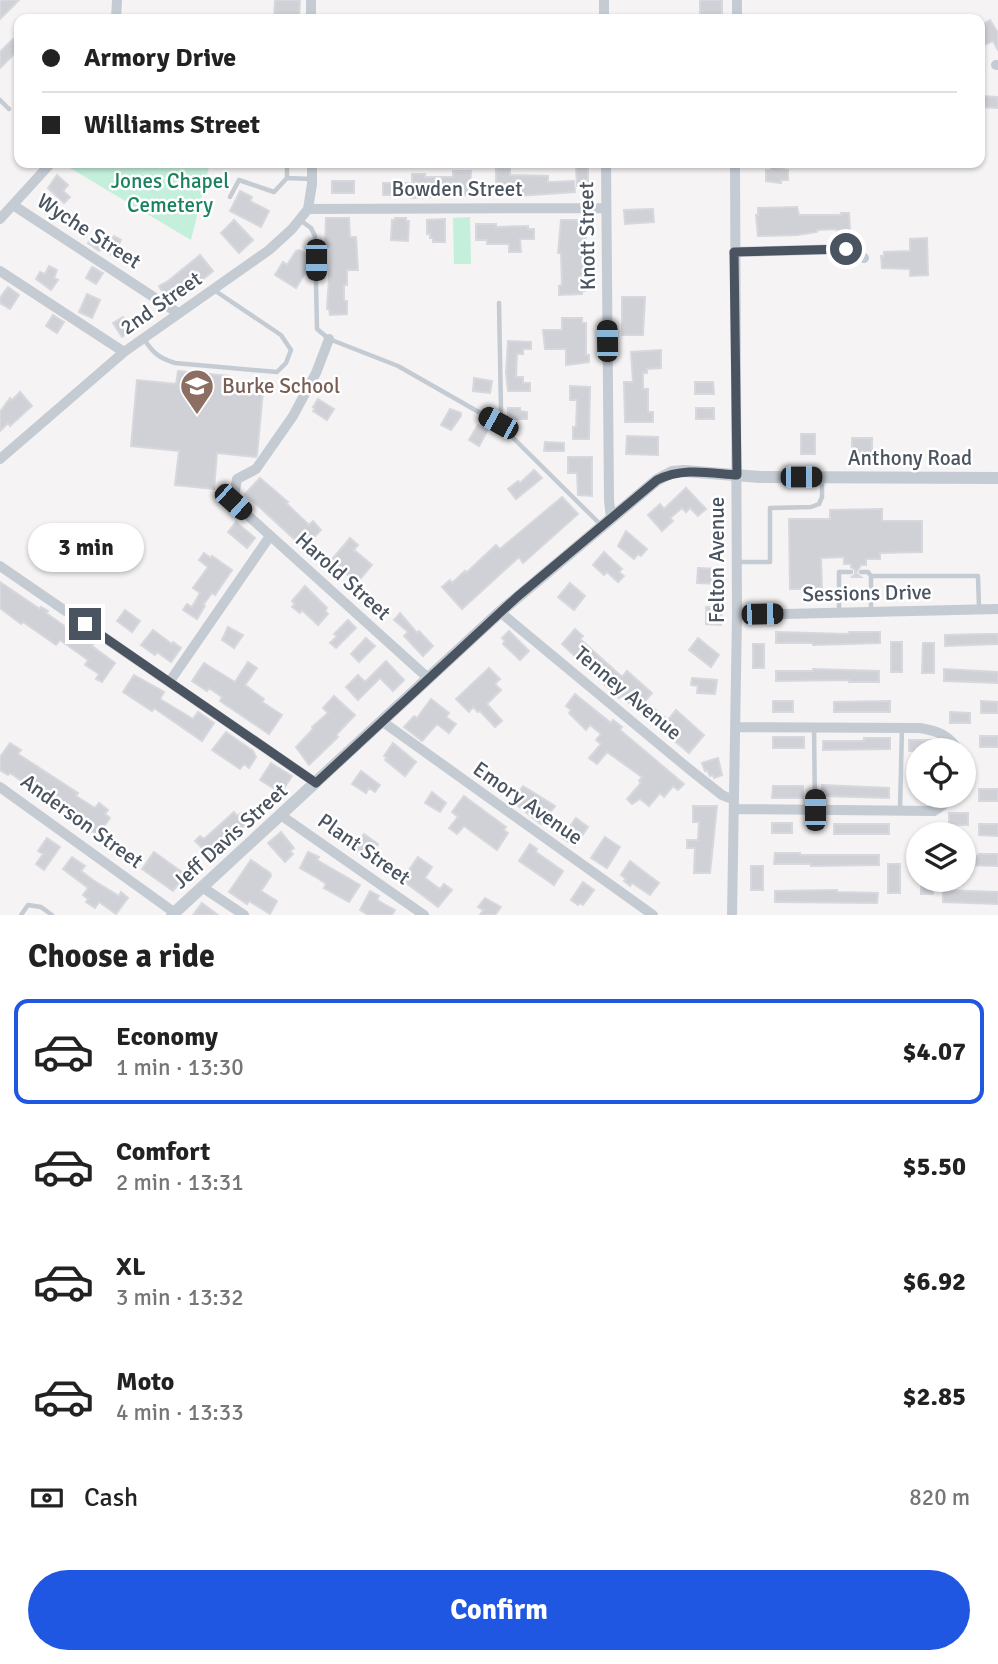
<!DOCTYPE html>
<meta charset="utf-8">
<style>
body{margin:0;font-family:Signika,sans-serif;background:#f2f2f2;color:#222;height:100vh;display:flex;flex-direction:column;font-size:26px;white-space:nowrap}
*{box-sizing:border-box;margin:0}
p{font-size:23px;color:#767676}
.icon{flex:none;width:38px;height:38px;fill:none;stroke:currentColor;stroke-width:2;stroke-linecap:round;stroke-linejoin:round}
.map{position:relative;height:915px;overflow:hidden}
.sheet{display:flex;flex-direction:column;background:#fff;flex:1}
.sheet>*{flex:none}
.top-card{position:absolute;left:14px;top:14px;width:971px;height:154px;border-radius:14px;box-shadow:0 2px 5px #0004;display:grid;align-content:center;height:154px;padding:0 28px;background:#fff}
.tools{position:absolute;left:906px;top:738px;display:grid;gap:14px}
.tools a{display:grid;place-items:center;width:70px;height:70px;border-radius:50%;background:#fff;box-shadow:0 2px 5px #0004;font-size:35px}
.end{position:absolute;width:32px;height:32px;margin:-16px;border:9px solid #4a5360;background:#fff;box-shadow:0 0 0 4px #fff}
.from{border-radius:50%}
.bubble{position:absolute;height:49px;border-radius:24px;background:#fff;box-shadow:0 2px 5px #0004;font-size:23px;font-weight:800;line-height:49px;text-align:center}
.car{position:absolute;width:21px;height:42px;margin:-21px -10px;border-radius:9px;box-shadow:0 0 5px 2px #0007;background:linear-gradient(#222 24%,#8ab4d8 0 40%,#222 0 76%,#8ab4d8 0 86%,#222 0)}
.top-card b{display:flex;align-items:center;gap:24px;height:66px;font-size:26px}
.top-card b+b{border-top:2px solid #e0e0e0}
.top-card i{width:18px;height:18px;background:#222}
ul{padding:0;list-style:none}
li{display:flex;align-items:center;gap:21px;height:105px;margin:0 14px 10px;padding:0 14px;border:4px solid transparent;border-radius:14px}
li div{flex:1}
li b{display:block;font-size:26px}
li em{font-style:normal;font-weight:800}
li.active{border-color:#2057e2}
li>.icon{width:63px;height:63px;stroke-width:1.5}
h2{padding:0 28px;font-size:32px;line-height:84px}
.pay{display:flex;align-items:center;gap:18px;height:77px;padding:0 28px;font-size:26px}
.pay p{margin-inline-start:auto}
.button{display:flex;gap:14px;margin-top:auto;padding:14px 28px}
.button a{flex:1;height:80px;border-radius:42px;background:#2057e2;color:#fff;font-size:28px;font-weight:800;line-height:80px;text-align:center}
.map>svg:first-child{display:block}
.green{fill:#c4efdb}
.building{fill:#cfd1d7;stroke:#d7d8de;stroke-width:2}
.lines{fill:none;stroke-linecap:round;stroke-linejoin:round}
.service{stroke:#c4cbd3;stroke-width:4.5}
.minor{stroke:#c4cbd3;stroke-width:10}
.tertiary{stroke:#c4cbd3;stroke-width:12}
.route{stroke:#4a5360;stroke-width:9}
.labels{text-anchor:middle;stroke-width:5;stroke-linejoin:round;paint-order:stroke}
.park-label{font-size:21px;fill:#1a825e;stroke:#fff}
.street-label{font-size:21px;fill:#4a5360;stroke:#fff}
.education-label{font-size:21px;fill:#785e54;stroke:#fff;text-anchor:start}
</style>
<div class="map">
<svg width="998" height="915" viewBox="0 0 998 915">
<rect width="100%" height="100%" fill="#f5f3f3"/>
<path class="green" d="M67 163H210L191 240 65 165Z
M470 217 471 264H454L453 218Z"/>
<path class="building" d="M2 0H19L0 19V2Z
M275 0H300L299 19H274Z
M700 0H722V19H700Z
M990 20 998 33V50L993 41 980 47V26Z
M13 39 19 46V49L0 68V52Z
M981 96 998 97V108L980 107Z
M576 167H588V185L577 186Z
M771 167 788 170V180H781V183L766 181V170H771Z
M510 168V175L548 176V182H553L574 181 575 192 517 196V190H496V169Z
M453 171H471L470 195 412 198V195H383V183H412V174H425V177H453Z
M57 175 68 185 63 191 70 197 64 203 48 188Z
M332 181H354V193H332Z
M240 191 252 197 250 201 269 211 261 227 230 211Z
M797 207 799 215H842L841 213H849L850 230 837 233 836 229 817 230V232L797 235 758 236 756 215H758V208Z
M653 209 654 222 625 224 624 210Z
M326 218H349L350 237H356L358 270H347V285H344V301H347V314L330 315 329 309H327L331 247 325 246Z
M395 218H406V221H409L408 241 391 240 392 220H395Z
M445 219V242H433V238H430V234H427V220Z
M234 220 253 240 239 253 221 233Z
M561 220H582V223H586L585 291H582V294L559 295V286L562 285 561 253H558Z
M476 224H496V227L528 226V229H534V239H520L521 252H509V244H487V240H476Z
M98 231 111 241 114 236 121 240 113 256 101 249 99 251 88 243Z
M927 238 928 275 910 276V269L882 268 881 256H884V252L910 251V239Z
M299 250 309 255 305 265 309 267 296 288 275 275 283 262 287 265 296 251Z
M200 255 213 271 175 302 165 296 159 286 168 281Z
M49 266 57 270 54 278 58 280 51 290 36 279 40 272 45 274Z
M92 267 103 273 96 284 86 278Z
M8 287 19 295 10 309 0 303V298Z
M87 294 100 300 92 318 79 312Z
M622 297H645L643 335H622Z
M53 315 64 322 57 333 46 326Z
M123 317 132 331 122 337 113 323Z
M562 318H582V323H586V355H589V362L566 365V349H545L543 330H562Z
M508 341 531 342V349H523V354H517L516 377H523V383H530V391H508L506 373Z
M661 350V368L647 369V373H643V389H648V412H653V422H625L624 382H633L631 352Z
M178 371 229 376 228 387 263 391 257 455 256 457 217 453 214 489 175 485 179 451 131 446 137 380 176 384Z
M474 378 492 381 490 393 473 391Z
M695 382H713L714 394H695Z
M570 386 590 387 589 439H573V427H576L577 400H570Z
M20 392 32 406 10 426 8 423 0 431V412L10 398 12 400Z
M318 399 334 409 327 420 313 411 315 409 313 407Z
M508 408H520V411L527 412V419H508Z
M696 408H714V419H696Z
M450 409 461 413V416L451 430 441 425Z
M482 424 489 428 479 446 469 440 478 425 481 427Z
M801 434H815V454H801Z
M627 436 658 437V455L626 454Z
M852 438H872V455L852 454Z
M545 442 564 443V451H544Z
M568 457H592V496L578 495 577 473H568Z
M534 470 542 478 516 499 508 489 518 481 520 483Z
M260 478 288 502 286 503 309 525 313 521 321 530 304 548 245 494Z
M686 488 706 509 698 516 690 508 686 512 682 508 670 518 673 521 662 531 648 515 660 504 664 509Z
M562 497 578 514 523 563 519 557 462 609 442 587 450 580 452 583 465 571 466 573 496 545 500 549Z
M882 509V521H922V552L880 553V559H866V565H861L856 573 861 577H851L855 575V570L851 567V564H844V557L821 558 822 589H790L789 519H830V510Z
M236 522 255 538 247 548 228 532Z
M626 531 647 549 641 556 638 554 634 559 618 546Z
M350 538 358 545 354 550 372 565 357 583 341 569 338 571 329 563Z
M604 552 622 569 619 572 624 576 618 582 607 572 604 575 593 565Z
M204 553 211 558 212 556 232 570 215 595 212 593 203 605 205 606 197 619 183 610 187 604 192 607 200 593 193 588 208 567 199 560Z
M698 568 718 569 717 584 697 583Z
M0 582 40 609 41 607 48 611 46 613 79 636 81 633 95 642 92 646 115 663 102 682 96 679 99 674 85 665 88 660 60 640 56 645 23 622 21 624 0 608Z
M570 583 585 596 574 610 558 597Z
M305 586 327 608 325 611 328 614 318 625 302 610 300 613 292 607 295 604 292 601Z
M706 607H722L721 625 706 624Z
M125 610 140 621 132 632 117 621Z
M400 613 417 633 419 631 433 646 423 656 404 636 408 632 394 620Z
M348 620 356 628 336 648 330 643 337 636 334 634Z
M228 627 243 635 234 648 222 640Z
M575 629 583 636 580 639 622 677 627 671 652 693 645 701 668 720 676 710 704 735 689 753 621 696 619 698 562 644Z
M153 630 172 644 173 642 181 648 171 662 157 652 155 655 141 645Z
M509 631 529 651 520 660 503 644 505 641 502 638Z
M776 632 849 634V632H880V643L813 645V643H776Z
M985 634H998V644L945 646V635Z
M366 638 375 646 359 662 351 654Z
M698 638 719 655 711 667 689 650Z
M891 642H902V672H891Z
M923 643H934V673H922Z
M753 644H764V668H753Z
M386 661 404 680 393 691 380 678 358 700 346 687 358 675 365 682Z
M248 662 257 668 245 685 264 699 262 702 282 715 269 734 220 701 222 697 209 688 207 691 192 681 204 663 235 682Z
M489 668 500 679 495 684 501 690 487 704 502 721 495 727 480 711 478 712 473 707 469 712 456 699Z
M813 669 879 671V682H849V680L776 681V671H813Z
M944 669 998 672V683L944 681Z
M134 675 164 692 160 699 193 719 198 712 214 723 202 741 154 708 152 711 123 692Z
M692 678 717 680 715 694 697 693 698 686 691 685Z
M575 694 611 723 613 720 622 727 620 730 684 784 678 790 673 786 664 797 660 793 649 806 640 799 632 804 627 799 641 783 639 781 642 777 607 752 597 764 589 758 601 744 596 740 601 734 590 725 586 730 569 713 571 710 566 706Z
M334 696 355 715 336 735 338 737 309 765 296 747 313 729 312 727 328 713 323 708Z
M431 699 449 713 446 717 456 724 449 733 437 724 422 741 404 727 414 716 417 718Z
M773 701H793V712H773Z
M890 701V712H834V702Z
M981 701 998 702V713H981Z
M950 712 970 713V723H950Z
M226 732 253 751 256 757 249 768 244 764 240 769 212 750Z
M980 736H998V747H980Z
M773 737H804V748H773Z
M864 738H890V749L823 750V741H864Z
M909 740H935L934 751H909Z
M10 743 21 750 18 754 78 793 76 796 95 808 99 803 108 810 105 814 110 818 98 835 92 831 90 833 82 827 84 824 37 796 39 793 10 773 8 775 0 770V757Z
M393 743 416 762 405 776 385 760 387 758 384 756Z
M718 758 722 775 714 778 713 775 710 776 707 770 705 771 702 763Z
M271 763 292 776 281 793 260 780Z
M361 771 380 785 375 792 369 788 366 793 352 784Z
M822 785 889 788V798L822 796Z
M523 786 555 806 541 824 512 801Z
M773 786H803V798H772Z
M979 789H998V801H979Z
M432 792 446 803 440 812 425 803Z
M464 796 506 827 504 830 508 833 497 850 464 826 457 834 449 828 458 817 452 812Z
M693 806H717L710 873H694L695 848H687V840H698L699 822H693Z
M234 812 237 816 241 813 249 822 230 837 233 840 213 859 195 841 200 836 204 839Z
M949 813H968V825H949Z
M576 818 588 827 575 846 562 838Z
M772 823H792V833H772Z
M834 824H889V834H834Z
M979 824H998V836L979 835Z
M281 832 294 848 290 851 293 854 285 862 268 843Z
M364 834 378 844 368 858 354 849Z
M605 837 620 847 607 868 591 858Z
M47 838 60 847 44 870 36 864 43 854 38 851Z
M530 844 537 849 536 852 563 871 554 885 519 861Z
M154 852 186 875 173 891 142 869Z
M308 852 319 857 317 860 360 885 349 902 324 888 326 884 319 879 300 868Z
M775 853H800V855H879V865L811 866V864H774Z
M979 854H998V866L964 865V856H979Z
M72 857 85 866 81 871 93 880 119 896 121 892 128 898 116 914 99 902 95 908 86 902 88 899 83 895 88 888 63 869Z
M418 857 432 867 425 878 440 889 444 884 452 890 438 907 402 880Z
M251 860 270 873 271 876 261 891 277 901 270 914 249 901 247 904 229 892Z
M630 861 659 883 650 895 632 883 630 886 624 881 626 879 621 875Z
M888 864H900V893H888Z
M751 866H763V890H751Z
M921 880H933V894H921Z
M583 882 594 890 583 905 580 903 578 905 571 900Z
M837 890V892L878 893 877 903 775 902V891Z
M943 890 998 892V904L943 902Z
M370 891 379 896 377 900 395 910 392 915H368L360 910Z
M485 898 501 907 495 915H480L483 910 478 907Z
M202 903 218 915H193Z"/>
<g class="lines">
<path class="service" d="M0 100 9 109
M287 163V178
M230 197 239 180 274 192 287 178 311 179
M300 220 311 228 315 236 317 329 329 339 398 366 498 423 602 526
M144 339C153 353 159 358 175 363L277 372 286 363 291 350 281 335 214 290
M498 423 501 411 499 303
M737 562H770V508L811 507 819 504 822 497V478
M861 572H868L871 576V611
M871 576H978L979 608
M839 612V572H851
M814 727 815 809
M900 810 902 728
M21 915 28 905 41 907 52 915"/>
<path class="minor" d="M311 0V19
M604 0V19
M116 19 117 0
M737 19V0
M996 65H998
M606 163 609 500 611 519
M13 205 178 313
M308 209 606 208
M0 219 51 163
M734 252 846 249 864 258
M0 271 124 352
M329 339 316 373 293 416 256 469 237 479 233 502 428 678
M0 459 124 352 269 250 292 229 308 209 312 184V163
M0 566 316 783
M500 612 689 769 722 795 734 800
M737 615 998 609
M170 681 270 536
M383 722 653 915
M735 727 920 728C938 731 949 735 959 751
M964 763V781
M0 787 175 913
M734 809 934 811 956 796
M282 816 424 915
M202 887 244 915
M732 915 737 615 735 163"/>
<path class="tertiary" d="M172 915 500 612 657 480 672 472 684 471 760 477 998 478"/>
</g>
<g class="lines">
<path class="route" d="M85 624 316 783 517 597 657 480C683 467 709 473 737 475L734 252 846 249"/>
</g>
<defs>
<g id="school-pin" transform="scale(1.75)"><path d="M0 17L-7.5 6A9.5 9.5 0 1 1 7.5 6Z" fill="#8d6e63" stroke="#fff"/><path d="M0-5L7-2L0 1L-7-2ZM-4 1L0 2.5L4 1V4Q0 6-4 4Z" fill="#fff"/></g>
</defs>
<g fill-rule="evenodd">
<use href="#school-pin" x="197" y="386"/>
</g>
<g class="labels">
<g class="park-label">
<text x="170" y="188">Jones Chapel<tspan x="170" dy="24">Cemetery</tspan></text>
</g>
<g class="street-label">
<text x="457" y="196">Bowden Street</text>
<text transform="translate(89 231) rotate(33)" y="7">Wyche Street</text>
<text transform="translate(587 236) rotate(-91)" y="7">Knott Street</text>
<text transform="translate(161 303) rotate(-35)" y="7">2nd Street</text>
<text x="910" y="465">Anthony Road</text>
<text transform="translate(717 560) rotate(-90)" y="7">Felton Avenue</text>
<text transform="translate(343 576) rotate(42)" y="7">Harold Street</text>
<text transform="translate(867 593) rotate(-1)" y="7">Sessions Drive</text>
<text transform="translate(628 693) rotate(40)" y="7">Tenney Avenue</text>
<text transform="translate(528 803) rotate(35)" y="7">Emory Avenue</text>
<text transform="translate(82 821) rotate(36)" y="7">Anderson Street</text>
<text transform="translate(230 836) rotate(-42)" y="7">Jeff Davis Street</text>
<text transform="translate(364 849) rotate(35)" y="7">Plant Street</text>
</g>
<g class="education-label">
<text x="222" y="393">Burke School</text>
</g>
</g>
</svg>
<div class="tools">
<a><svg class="icon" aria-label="locate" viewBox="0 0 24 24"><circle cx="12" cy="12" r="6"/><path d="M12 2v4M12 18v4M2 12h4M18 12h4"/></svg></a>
<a><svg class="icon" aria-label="layers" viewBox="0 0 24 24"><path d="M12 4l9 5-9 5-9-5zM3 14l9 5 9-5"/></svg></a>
</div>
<i class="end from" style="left:846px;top:249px"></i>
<i class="end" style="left:85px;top:624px"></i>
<div class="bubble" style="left:28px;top:523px;width:116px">3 min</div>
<i class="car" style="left:316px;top:260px;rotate:180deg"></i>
<i class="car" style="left:607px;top:341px;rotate:359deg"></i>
<i class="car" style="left:498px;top:423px;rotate:299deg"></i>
<i class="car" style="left:801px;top:477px;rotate:90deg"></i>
<i class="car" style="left:233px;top:502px;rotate:132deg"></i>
<i class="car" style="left:762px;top:614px;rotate:89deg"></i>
<i class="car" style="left:815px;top:810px;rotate:0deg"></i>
<div class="top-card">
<b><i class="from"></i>Armory Drive</b>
<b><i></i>Williams Street</b>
</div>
</div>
<section class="sheet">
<h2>Choose a ride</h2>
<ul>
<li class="active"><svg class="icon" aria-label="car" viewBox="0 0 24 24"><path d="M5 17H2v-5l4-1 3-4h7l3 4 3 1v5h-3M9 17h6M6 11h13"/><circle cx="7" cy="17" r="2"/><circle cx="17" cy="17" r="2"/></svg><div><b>Economy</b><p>1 min · 13:30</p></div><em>$4.07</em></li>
<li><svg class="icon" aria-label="car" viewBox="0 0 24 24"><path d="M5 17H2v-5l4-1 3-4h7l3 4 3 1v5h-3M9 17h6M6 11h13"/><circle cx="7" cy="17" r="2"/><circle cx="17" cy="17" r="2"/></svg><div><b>Comfort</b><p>2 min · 13:31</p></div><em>$5.50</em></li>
<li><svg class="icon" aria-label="car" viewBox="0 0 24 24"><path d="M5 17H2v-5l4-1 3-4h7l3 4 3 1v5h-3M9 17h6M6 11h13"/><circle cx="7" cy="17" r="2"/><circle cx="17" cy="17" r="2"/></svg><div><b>XL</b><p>3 min · 13:32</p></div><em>$6.92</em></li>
<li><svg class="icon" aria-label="car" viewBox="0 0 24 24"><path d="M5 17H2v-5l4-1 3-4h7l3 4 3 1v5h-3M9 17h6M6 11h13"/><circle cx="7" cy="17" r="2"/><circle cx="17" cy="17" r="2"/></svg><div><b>Moto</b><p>4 min · 13:33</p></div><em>$2.85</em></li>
</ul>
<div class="pay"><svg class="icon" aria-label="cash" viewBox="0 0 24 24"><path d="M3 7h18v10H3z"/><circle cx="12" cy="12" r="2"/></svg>Cash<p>820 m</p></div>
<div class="button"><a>Confirm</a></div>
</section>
